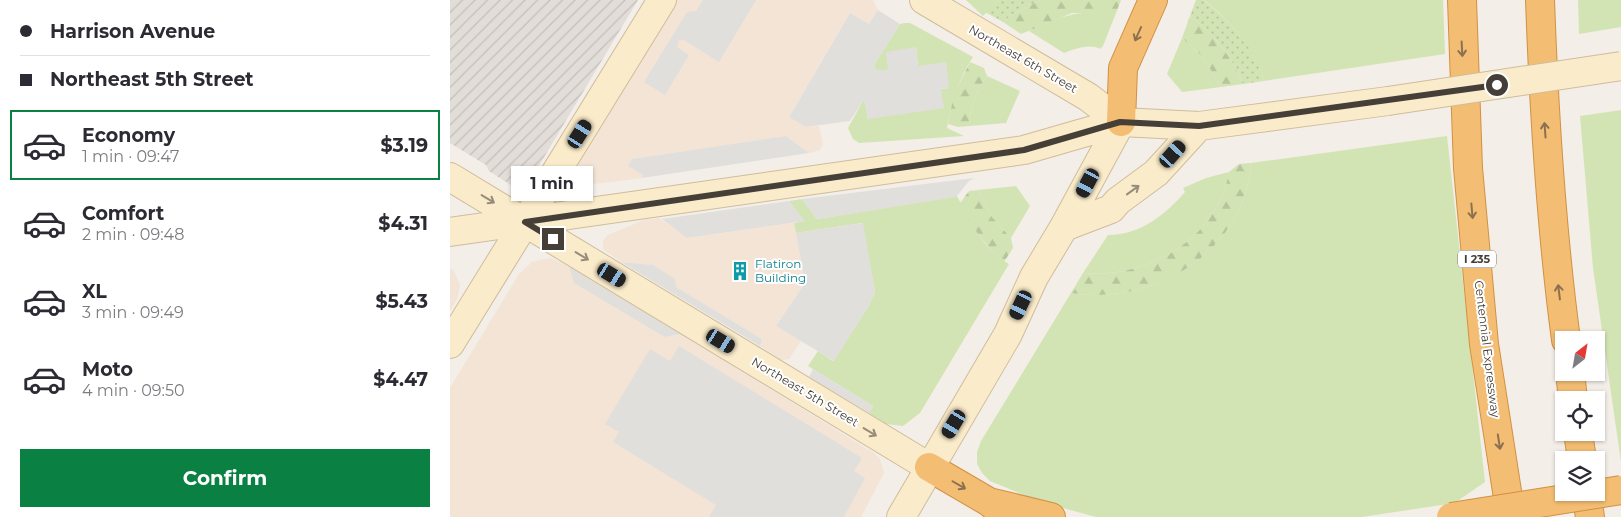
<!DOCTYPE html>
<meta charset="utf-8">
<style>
body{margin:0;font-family:Montserrat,sans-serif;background:#f2f2f3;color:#2b2b33;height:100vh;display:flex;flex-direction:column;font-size:19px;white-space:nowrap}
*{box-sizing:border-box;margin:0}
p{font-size:16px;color:#7c7c81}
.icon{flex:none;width:28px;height:28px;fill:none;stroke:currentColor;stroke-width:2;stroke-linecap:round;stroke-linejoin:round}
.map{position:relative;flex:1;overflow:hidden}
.drawer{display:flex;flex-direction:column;background:#fff;width:450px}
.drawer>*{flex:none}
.top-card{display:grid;align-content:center;height:110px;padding:0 20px;background:#fff}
.needle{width:32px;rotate:31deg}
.tools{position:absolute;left:1105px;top:331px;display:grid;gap:10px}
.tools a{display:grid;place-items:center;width:50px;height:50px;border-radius:0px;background:#fff;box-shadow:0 1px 4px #0004;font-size:25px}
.end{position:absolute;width:22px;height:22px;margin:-11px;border:6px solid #453f37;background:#fff;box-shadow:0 0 0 2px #fff}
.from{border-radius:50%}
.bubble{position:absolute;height:35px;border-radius:0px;background:#fff;box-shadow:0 1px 4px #0004;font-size:16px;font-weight:700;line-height:35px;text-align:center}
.car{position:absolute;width:15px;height:30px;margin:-15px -8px;border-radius:6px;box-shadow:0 0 4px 1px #0007;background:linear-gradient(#222 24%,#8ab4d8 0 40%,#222 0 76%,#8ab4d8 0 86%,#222 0)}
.top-card b{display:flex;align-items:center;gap:18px;height:48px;font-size:19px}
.top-card b+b{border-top:1px solid #e1e1e2}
.top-card i{width:12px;height:12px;background:#2b2b33}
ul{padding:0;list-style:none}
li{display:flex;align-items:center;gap:15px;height:70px;margin:0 10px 8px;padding:0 10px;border:2px solid transparent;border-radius:0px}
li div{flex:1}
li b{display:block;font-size:19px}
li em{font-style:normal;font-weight:700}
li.active{border-color:#0b8043}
li>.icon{width:45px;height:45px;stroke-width:1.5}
.button{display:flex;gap:10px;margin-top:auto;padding:10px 20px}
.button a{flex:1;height:58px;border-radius:0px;background:#0b8043;color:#fff;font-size:20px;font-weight:700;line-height:58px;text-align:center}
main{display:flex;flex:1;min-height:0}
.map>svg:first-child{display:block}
.commercial{fill:#f3e4d5}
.industrial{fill:url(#industrial-furrows)}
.grass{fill:#d2e4b4}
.forest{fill:url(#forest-firs)}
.park{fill:url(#park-dots)}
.parking{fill:#e1dfdc}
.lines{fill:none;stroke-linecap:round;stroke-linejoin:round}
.secondary-casing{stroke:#cfbd9b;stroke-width:30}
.highway-casing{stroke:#d19143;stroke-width:30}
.secondary{stroke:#faebca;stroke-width:28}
.highway{stroke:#f3bd73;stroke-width:28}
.secondary-bridge-casing{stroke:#cfbd9b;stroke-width:30;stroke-linecap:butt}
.highway-bridge-casing{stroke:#d19143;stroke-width:30;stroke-linecap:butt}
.secondary-bridge{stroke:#faebca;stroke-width:28}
.highway-bridge{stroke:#f3bd73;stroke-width:28}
.oneway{stroke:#8b714f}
.oneway2{stroke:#968c79}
.route{stroke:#453f37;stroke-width:6}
.labels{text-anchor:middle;stroke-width:4;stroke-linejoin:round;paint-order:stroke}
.shield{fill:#fff;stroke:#7d7973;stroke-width:1}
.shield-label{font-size:11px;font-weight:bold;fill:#453f37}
.street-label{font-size:12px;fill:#453f37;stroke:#fff}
.culture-label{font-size:12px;fill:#0d838f;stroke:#fff;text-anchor:start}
</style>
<main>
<section class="drawer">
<div class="top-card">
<b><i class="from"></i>Harrison Avenue</b>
<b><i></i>Northeast 5th Street</b>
</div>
<ul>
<li class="active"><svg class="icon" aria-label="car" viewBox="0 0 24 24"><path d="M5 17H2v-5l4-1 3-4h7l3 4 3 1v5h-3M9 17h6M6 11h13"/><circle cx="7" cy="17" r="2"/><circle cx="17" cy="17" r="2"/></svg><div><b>Economy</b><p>1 min · 09:47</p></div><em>$3.19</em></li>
<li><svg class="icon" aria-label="car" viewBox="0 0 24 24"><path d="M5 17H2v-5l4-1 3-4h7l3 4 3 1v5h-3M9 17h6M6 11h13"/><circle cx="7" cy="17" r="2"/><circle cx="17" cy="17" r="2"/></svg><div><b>Comfort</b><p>2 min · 09:48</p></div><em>$4.31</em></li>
<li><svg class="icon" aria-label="car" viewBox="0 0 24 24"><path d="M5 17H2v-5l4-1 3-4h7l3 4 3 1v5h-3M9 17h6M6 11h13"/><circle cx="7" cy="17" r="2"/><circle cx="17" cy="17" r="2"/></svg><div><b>XL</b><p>3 min · 09:49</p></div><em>$5.43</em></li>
<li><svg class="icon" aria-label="car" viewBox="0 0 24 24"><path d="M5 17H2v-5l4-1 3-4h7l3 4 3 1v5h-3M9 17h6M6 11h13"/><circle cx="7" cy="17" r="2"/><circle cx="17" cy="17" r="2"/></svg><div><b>Moto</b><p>4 min · 09:50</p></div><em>$4.47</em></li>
</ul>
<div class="button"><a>Confirm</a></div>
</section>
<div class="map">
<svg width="1171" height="517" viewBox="0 0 1171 517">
<defs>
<pattern id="industrial-furrows" width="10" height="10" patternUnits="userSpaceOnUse" patternTransform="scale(1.25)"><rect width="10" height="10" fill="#e2ddd9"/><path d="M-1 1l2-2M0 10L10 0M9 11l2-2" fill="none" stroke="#c3bfbb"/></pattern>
<pattern id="forest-firs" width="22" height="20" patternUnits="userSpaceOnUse" patternTransform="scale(1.25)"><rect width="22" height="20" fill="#d2e4b4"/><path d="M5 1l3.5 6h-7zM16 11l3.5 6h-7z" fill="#b6c59b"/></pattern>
<pattern id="park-dots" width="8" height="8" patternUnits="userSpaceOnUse" patternTransform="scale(1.25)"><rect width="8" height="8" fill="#d2e4b4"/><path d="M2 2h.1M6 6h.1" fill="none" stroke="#b6c59b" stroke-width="1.8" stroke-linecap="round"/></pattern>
</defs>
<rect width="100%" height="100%" fill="#f3eee8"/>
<path class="commercial" d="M224 0H423L428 10 419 24 400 13 339 116 356 127 369 126 373 144 370 150 359 153 336 136 183 159 194 175 192 178 144 184 130 176 128 162Z
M209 218 238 238 344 223 355 283 326 326 351 341 339 359 331 360 310 346 312 339 226 287 203 265 171 262 153 249V241L158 235 194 220Z
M100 258 119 266 215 337 231 334 424 453 430 459 434 473 411 517H0V388L69 274 82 262Z
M0 268 4 271 10 285 7 299 0 311Z"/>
<path class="industrial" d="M0 0H188L78 184 73 188H66L59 184 39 171 36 165 0 143Z"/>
<path class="grass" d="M516 0H548L533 16Z
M754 0H993L995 54 814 81C805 48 779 20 754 0Z
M1128 0H1171V27L1129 34Z
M653 11 666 13 653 46 650 49C640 43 624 49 614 53L579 31C604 18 625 12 653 11Z
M454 23H460L523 57C508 79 502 102 497 128L514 136 409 143 403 139 398 128 413 101 415 102 418 119 491 89 499 88 468 66 466 47 438 70H426L424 65 450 24Z
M732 38 753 57 771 87 732 92 717 74Z
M537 76 570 91 556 123 519 126C520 107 526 90 537 76Z
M1171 110V462L1143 268 1130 116Z
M997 136 1035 482 1009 500 998 504 912 517H646L591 502 540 481 532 473 527 464V452L531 441 621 293C704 306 795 251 801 163Z
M779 172C767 239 698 279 633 273L658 235C690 235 715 215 735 192L733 188 756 178Z
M566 186 580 206 561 238 542 217 528 190Z
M507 196C520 222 533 249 559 264L470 413 453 426 436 424 419 413 423 406 358 366 368 351 383 361 418 307 425 292 412 223 346 233 344 223 354 221 339 201 352 199 367 219Z"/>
<path class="forest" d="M590 0H671L666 13H622L571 34 553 22 560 16Z
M740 16C764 34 782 56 793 84L771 87 753 57 732 38Z
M520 62 534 68 537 76C526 90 520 107 519 126L508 127 498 124 504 94Z
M801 163C795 251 705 306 621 293L633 273C698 279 767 239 779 172L789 164Z
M528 190 542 217 561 238 563 248 554 262C535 246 520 225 510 203L519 191Z"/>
<path class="park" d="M548 0H590L560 16 553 22 535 12Z
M746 0H754L757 3C782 23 806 50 814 81L793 84C782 56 764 34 740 16Z"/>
<path class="parking" d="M253 0H306L269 62 234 40H229L227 47 239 55 215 95 194 82 237 12 246 11Z
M428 10 450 24 424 65 426 70H438L436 52 466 47 468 66 496 62 499 88 491 89 494 108 418 119 415 102 413 101 400 121 356 127 339 117 400 13 419 24Z
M336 136 359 153 192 178 193 175 178 166 182 159Z
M524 178 519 181 506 197 367 219 352 199Z
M339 201 355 221 237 238 212 219Z
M413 223 425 292 418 307 384 361 326 326 355 283 346 233Z
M171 262 203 265 225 279 226 287 312 339 310 346Z
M119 266 231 334 215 337 124 283Z
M229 346 412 458 404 471 415 478 394 517H259L266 505 163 442 169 432 155 424 200 349 220 361Z
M363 369 423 406 419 413 359 377Z"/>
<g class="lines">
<g class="secondary-casing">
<path id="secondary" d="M474 0 638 97 671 122
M0 177 479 467
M614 227 661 209 668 201 706 173 749 126
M0 232 574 150 671 122 749 126 938 101
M0 344 212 0
M451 517 558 334 584 277 614 227 671 122"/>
</g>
<g class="highway-casing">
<path id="highway" d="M1012 0 1018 168 1034 344 1061 517
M1090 0C1094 114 1101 227 1116 340
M671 122 673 68 703 0
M1120 372 1123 400
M1128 432 1132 460
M479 467 539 502 557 517
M1136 492 1140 517
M539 502 601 517"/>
</g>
<use href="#secondary" class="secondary"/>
<use href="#highway" class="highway"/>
<g class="secondary-bridge-casing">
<path id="secondary-bridge" d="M938 101 1171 66"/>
</g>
<g class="highway-bridge-casing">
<path id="highway-bridge" d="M1001 517 1171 490"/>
</g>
<use href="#secondary-bridge" class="secondary-bridge"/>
<use href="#highway-bridge" class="highway-bridge"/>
</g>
<defs><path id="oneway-shaft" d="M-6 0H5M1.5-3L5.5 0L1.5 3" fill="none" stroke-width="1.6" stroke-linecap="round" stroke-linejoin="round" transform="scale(1.25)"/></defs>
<g class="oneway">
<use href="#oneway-shaft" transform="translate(688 34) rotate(114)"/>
<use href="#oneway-shaft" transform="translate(1012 49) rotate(87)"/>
<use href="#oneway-shaft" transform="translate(1095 130) rotate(-94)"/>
<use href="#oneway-shaft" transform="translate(1022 211) rotate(85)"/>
<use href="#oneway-shaft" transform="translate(1109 292) rotate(-97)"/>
<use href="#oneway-shaft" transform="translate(1049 442) rotate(81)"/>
<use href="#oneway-shaft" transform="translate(509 485) rotate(30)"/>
</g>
<g class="oneway2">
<use href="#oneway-shaft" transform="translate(683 190) rotate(-36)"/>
<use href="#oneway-shaft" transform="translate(38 199) rotate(31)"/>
<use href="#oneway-shaft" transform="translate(132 256) rotate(31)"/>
<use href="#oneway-shaft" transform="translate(420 432) rotate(31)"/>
</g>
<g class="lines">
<path class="route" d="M103 239 75 222 574 150 670 122 749 126 1047 85"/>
</g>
<defs>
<g id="building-bare" transform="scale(1.5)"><path d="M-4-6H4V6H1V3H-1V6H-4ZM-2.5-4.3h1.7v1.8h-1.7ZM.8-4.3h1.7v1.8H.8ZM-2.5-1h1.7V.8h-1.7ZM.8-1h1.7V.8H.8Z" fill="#0f9aa8" stroke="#fff" stroke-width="2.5" paint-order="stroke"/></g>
</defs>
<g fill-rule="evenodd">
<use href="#building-bare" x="290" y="271"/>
</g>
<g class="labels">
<rect class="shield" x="1008" y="250.5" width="38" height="17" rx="4"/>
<g class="shield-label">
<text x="1027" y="263">I 235</text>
</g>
<g class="street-label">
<text transform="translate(573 59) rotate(30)" y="4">Northeast 6th Street</text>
<text transform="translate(1037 349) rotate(83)" y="4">Centennial Expressway</text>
<text transform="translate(355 392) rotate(31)" y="4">Northeast 5th Street</text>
</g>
<g class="culture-label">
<text x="305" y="268">Flatiron<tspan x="305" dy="14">Building</tspan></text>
</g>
</g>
</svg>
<div class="tools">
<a><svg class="needle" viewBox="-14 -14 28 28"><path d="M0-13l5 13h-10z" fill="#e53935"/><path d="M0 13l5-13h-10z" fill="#7c7c81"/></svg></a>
<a><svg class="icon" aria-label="locate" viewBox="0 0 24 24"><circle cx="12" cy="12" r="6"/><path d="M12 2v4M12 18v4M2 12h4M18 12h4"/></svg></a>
<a><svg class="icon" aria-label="layers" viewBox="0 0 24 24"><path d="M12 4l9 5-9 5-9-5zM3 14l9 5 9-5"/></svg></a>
</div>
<i class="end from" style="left:1047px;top:85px"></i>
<i class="end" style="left:103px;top:239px"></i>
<div class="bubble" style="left:61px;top:166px;width:82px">1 min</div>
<i class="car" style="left:130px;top:134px;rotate:32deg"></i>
<i class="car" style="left:723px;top:154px;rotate:42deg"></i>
<i class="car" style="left:638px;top:183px;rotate:208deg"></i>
<i class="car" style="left:162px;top:275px;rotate:121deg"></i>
<i class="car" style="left:571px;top:305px;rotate:205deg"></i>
<i class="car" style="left:271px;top:341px;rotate:121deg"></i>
<i class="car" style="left:504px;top:424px;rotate:211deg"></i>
</div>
</main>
